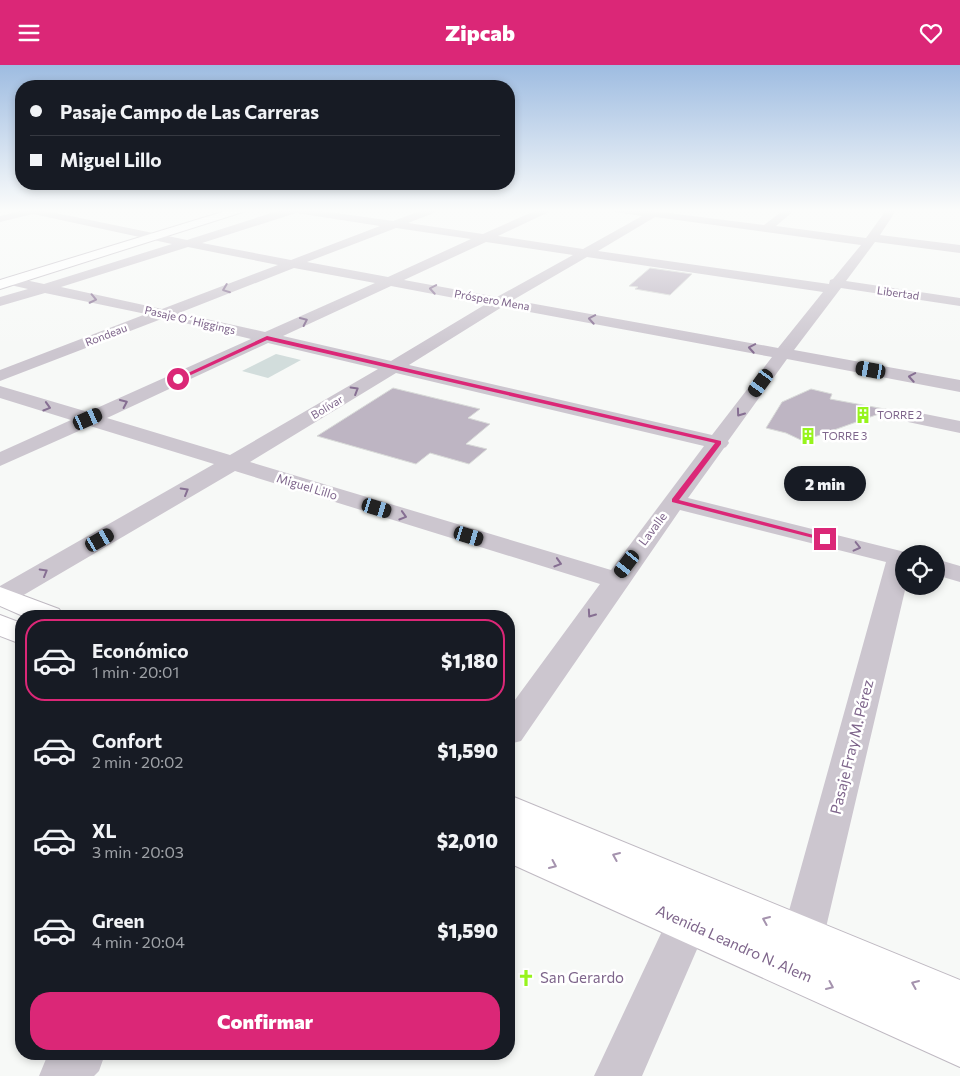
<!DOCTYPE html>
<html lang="es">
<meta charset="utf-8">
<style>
body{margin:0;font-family:Commissioner,sans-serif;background:#20242c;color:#f1f3f6;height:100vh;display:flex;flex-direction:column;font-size:19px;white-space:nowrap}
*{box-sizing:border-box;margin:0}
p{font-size:16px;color:#9ea1a6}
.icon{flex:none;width:28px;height:28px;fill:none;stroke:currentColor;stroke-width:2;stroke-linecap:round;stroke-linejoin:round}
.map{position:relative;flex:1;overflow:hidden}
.drawer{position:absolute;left:15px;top:545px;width:500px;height:450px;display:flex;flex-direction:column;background:#171b24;border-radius:20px;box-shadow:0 2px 8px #0003}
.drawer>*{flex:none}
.hud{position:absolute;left:15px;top:15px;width:500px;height:110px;border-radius:20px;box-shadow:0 2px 8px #0003;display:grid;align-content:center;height:110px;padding:0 15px;background:#171b24}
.buttons{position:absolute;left:895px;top:480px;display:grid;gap:10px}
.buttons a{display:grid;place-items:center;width:50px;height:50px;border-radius:50%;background:#171b24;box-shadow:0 2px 8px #0003;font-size:25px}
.end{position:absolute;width:22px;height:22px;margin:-11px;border:6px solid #db2777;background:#fff;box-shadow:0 0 0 2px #fff}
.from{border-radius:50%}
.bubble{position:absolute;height:35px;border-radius:18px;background:#171b24;box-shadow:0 2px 8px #0003;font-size:16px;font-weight:800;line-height:35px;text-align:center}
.car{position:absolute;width:15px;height:30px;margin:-15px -8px;border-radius:6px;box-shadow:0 0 4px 1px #0007;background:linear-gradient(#222 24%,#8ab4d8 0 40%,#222 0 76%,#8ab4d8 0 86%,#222 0)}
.hud b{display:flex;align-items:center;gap:18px;height:48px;font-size:19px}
.hud b+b{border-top:1px solid #363941}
.hud i{width:12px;height:12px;background:#f1f3f6}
ul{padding:9px 0 0;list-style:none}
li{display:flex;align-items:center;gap:15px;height:82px;margin:0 10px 8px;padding:0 5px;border:2px solid transparent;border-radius:20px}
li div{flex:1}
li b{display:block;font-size:19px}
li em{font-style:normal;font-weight:800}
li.active{border-color:#db2777}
li>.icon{width:45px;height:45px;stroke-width:1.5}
.action{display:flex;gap:10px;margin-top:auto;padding:10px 15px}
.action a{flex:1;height:58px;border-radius:20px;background:#db2777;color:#fff;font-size:20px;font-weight:800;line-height:58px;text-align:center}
header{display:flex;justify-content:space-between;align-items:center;height:65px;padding:0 15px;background:#db2777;color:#fff;font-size:22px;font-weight:800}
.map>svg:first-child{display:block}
.green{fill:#d2dddc}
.building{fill:#beb5c3;stroke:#d9dbd9}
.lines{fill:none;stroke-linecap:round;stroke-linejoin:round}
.major-casing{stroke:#bfb9c2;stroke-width:2}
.minor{fill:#ccc6cf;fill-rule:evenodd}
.major{fill:#fff;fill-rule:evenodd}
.oneway{stroke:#866f92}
.oneway2{stroke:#a593ae}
.route{fill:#db2777}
.labels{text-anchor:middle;stroke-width:5;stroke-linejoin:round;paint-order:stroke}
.far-street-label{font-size:11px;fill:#7e658b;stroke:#fff}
.far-poi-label{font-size:11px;fill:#7e658b;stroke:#fff;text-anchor:start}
.street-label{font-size:12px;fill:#7e658b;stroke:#fff}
.near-street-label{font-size:15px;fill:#7e658b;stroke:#fff}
.near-poi-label{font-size:15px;fill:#7e658b;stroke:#fff;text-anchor:start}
</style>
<header><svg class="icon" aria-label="menu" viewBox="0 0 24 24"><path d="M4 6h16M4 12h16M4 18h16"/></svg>Zipcab<svg class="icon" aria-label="heart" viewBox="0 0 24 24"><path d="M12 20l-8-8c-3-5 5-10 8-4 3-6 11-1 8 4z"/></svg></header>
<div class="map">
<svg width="960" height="1011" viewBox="0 0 960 1011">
<rect width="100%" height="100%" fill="#f7f9f7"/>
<path class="green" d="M276 289 301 295 268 313 242 306Z"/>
<path class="building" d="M650 203 692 209 670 230 635 224 638 222 629 221Z
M393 323 480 344 468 353 490 359 466 379 487 384 469 399 430 388 416 399 317 371Z
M811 324 832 329 830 334 890 345 803 376 786 368 766 363 782 337Z"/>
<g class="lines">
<g class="major-casing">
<path id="major" d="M232 144H248L246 146 0 224V215Z
M0 522 59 544 64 551H23L0 541Z
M0 550 21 558V579L0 571Z
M509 730 960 915V1002L509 798Z"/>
</g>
<path class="minor" d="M19 144H47L46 146 187 175 284 144H308L393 156 426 144H440L439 146 408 158 483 169 539 144H552L551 146 498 171 583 184 642 151 615 147 610 144H637L764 160 785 144H796L776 161 866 173 887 144H897L880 170 960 180V188L875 177 846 216 960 233V241L841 223 794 285 960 315V327L787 294 728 376 729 378 726 382 724 383 688 433 913 489H904V521H906L824 871 818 885 803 891 788 885 782 871 886 497 680 445 521 676 509 679V643L600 519 235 406 10 538 0 540V521L214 399 90 361 0 401V387L71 355 0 333V321L88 347 251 274 164 253 0 316V305L146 249 45 228 0 241V232L28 224 6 219 4 216 6 213 11 212 44 219 172 179 33 149 0 157V151L20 146ZM296 148 380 161 291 195 202 178ZM655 152 861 180 833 214 830 215 829 219 598 186ZM396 163 471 174 388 212 307 197ZM486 177 573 190 497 232 404 215ZM188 182 278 200 162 244 61 222ZM587 192 823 227 778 283 513 235ZM294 203 375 218 265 267 179 248ZM391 221 486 239 391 296 283 271ZM502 242 772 292 712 370 409 300ZM268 278 378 304 230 390 107 353ZM396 308 704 381 611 505 250 397Z
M915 347 960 356V368L908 357 905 353 908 349Z
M936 494 960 501V517L936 510Z
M687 840 702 845 708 859 642 1011H594L672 845Z
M51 989H105L99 1006 94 1011H39L46 994Z"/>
<use href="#major" class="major"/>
</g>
<defs><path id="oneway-chevron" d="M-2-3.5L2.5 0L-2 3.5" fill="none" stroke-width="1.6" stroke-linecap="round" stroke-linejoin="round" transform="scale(1.25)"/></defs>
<g class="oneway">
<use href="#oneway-chevron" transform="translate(226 224) rotate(159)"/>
<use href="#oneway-chevron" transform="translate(433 224) rotate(-170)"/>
<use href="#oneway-chevron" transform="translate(93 234) rotate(12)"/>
<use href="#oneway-chevron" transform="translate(592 254) rotate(-170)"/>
<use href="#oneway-chevron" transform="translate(304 256) rotate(-25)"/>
<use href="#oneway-chevron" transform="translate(752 283) rotate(-170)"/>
<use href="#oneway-chevron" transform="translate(912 312) rotate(-170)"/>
<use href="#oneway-chevron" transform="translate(355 325) rotate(-31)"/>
<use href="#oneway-chevron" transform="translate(124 338) rotate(-25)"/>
<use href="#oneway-chevron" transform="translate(47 342) rotate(17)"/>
<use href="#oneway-chevron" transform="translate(740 348) rotate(126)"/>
<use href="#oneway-chevron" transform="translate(185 426) rotate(-30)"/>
<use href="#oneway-chevron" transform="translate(403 451) rotate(17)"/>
<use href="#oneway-chevron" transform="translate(857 482) rotate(14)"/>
<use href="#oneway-chevron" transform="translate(558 498) rotate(17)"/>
<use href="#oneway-chevron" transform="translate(44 507) rotate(-30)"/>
<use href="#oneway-chevron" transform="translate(591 549) rotate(125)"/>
</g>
<g class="oneway2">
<use href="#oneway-chevron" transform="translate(616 791) rotate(-157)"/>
<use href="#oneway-chevron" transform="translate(553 800) rotate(24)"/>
<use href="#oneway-chevron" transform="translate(766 855) rotate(-157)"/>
<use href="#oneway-chevron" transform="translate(915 919) rotate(-157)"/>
<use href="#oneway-chevron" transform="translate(830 921) rotate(24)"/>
</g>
<linearGradient id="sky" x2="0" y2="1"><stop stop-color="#9ebce1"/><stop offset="0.51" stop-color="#fbfcfb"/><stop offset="1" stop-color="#fbfcfb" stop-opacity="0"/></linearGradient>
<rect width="960" height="285" fill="url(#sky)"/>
<path class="route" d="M267 271 721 376V379L679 435 829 474 825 476 672 437V434L715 378 267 275 180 315 175 314Z"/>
<defs>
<g id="building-bare" transform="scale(1.35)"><path d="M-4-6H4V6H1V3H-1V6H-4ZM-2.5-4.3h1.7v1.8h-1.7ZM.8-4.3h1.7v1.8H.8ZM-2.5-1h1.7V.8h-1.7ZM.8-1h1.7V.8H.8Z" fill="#97f41c" stroke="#fff" stroke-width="2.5" paint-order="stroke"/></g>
<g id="church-bare" transform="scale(1.35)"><path d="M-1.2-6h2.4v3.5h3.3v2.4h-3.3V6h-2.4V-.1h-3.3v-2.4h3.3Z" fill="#97f41c" stroke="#fff" stroke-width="2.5" paint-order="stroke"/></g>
</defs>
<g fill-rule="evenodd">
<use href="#building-bare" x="863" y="350"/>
<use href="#building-bare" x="808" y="371"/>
<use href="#church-bare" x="526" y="913"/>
</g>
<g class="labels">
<g class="far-street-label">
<text transform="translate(898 228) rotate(8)" y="4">Libertad</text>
<text transform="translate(492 235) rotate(10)" y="4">Próspero Mena</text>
<text transform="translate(190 255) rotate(13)" y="4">Pasaje O´Higgings</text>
<text transform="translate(106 270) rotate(-21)" y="4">Rondeau</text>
<text transform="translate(327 342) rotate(-31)" y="4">Bolívar</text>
</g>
<g class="far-poi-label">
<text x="877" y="354">TORRE 2</text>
<text x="822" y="375">TORRE 3</text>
</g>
<g class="street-label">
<text transform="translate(307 422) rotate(17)" y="4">Miguel Lillo</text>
<text transform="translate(653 464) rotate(-53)" y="4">Lavalle</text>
</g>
<g class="near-street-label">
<text transform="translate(852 682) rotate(-76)" y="5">Pasaje Fray M. Pérez</text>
<text transform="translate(734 879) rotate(24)" y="5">Avenida Leandro N. Alem</text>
</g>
<g class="near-poi-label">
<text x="540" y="918">San Gerardo</text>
</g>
</g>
</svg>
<div class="buttons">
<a><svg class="icon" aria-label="locate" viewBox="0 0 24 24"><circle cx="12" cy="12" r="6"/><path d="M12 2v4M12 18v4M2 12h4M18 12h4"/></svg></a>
</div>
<i class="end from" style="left:178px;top:314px"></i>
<i class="end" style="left:825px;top:474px"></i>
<div class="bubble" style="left:784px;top:401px;width:82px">2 min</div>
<i class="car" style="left:871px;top:305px;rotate:280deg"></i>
<i class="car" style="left:761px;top:318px;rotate:216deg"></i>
<i class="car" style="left:88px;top:354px;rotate:66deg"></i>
<i class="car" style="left:377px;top:443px;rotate:107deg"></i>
<i class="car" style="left:469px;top:471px;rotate:107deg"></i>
<i class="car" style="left:100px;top:475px;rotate:60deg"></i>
<i class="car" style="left:627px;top:499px;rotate:217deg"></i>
<div class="hud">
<b><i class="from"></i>Pasaje Campo de Las Carreras</b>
<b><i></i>Miguel Lillo</b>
</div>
<section class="drawer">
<ul>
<li class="active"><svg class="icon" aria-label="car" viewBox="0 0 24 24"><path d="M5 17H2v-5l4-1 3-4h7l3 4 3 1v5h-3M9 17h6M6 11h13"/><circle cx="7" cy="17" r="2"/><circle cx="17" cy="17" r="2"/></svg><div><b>Económico</b><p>1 min · 20:01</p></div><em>$1,180</em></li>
<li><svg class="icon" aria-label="car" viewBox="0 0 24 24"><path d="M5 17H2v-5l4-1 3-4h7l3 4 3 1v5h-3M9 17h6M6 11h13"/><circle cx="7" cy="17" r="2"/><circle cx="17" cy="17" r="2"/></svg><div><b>Confort</b><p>2 min · 20:02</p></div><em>$1,590</em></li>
<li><svg class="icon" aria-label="car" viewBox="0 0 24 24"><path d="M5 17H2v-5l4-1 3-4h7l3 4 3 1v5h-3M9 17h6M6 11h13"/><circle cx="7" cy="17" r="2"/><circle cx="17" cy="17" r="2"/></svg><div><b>XL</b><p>3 min · 20:03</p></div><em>$2,010</em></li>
<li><svg class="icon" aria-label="car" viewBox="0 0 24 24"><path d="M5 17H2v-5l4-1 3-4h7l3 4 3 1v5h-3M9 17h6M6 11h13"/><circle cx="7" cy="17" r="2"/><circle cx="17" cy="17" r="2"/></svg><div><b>Green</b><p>4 min · 20:04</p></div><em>$1,590</em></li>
</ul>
<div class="action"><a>Confirmar</a></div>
</section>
</div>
